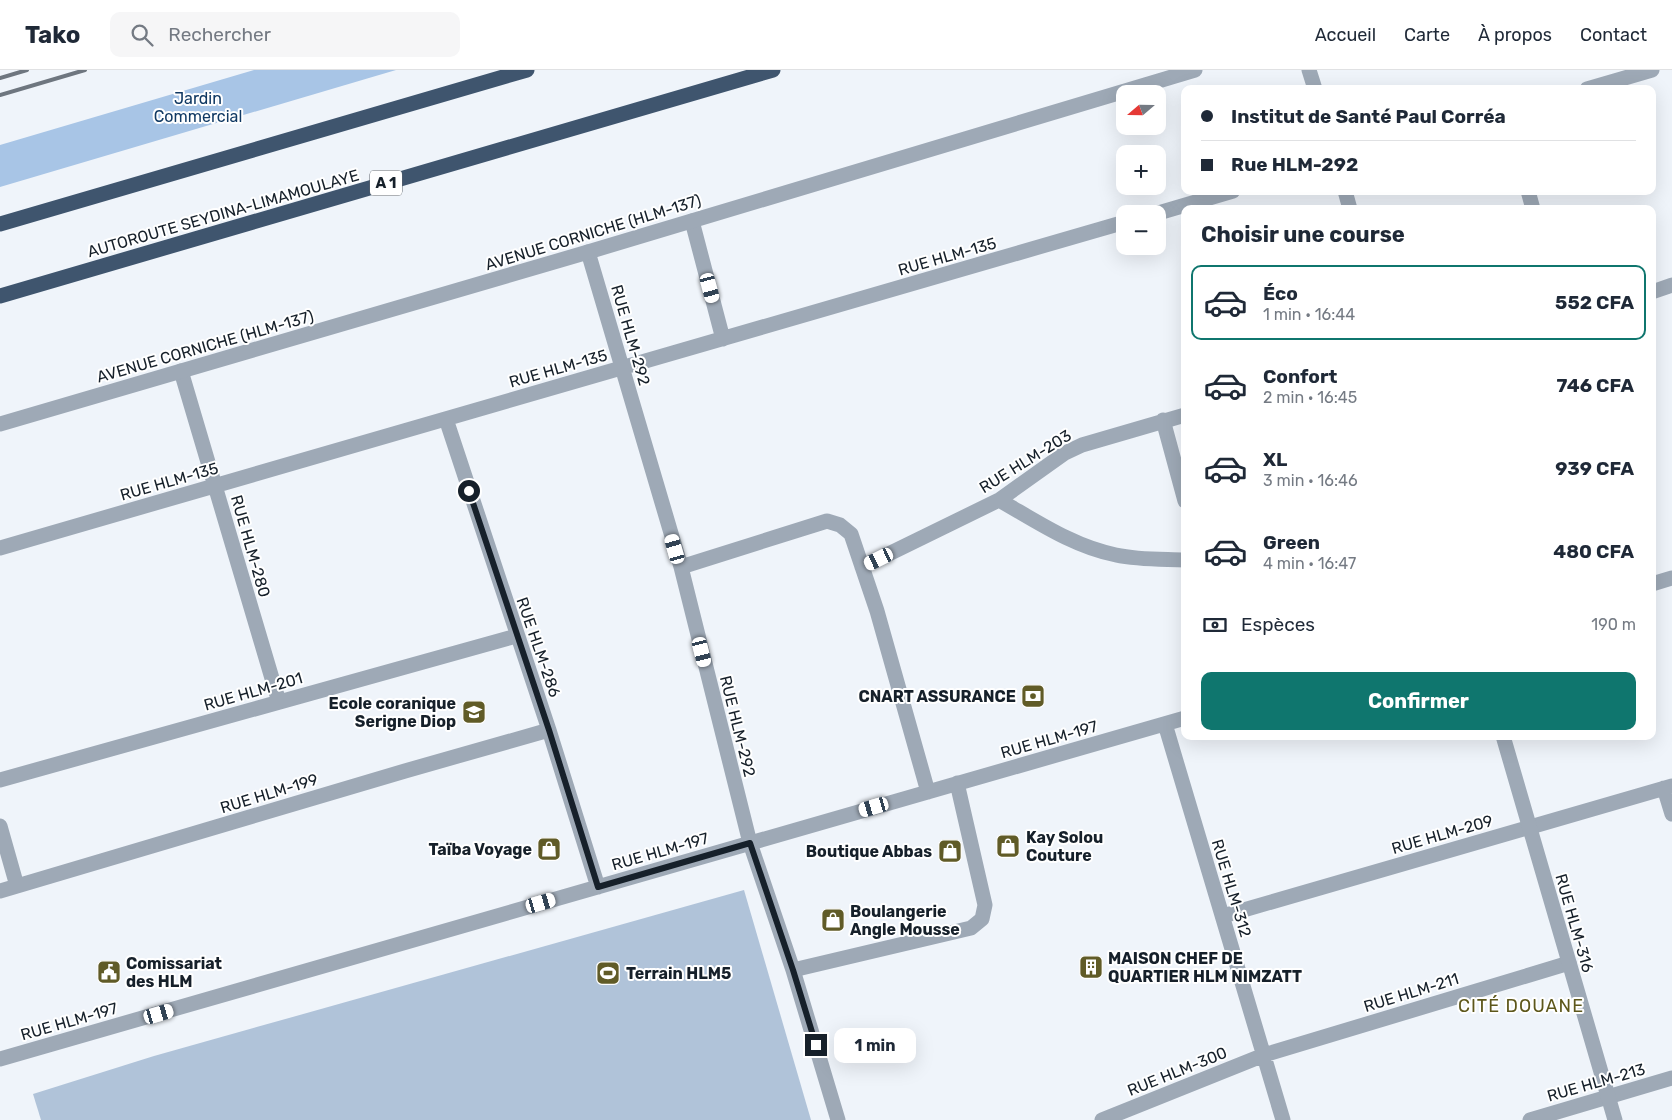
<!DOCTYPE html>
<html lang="fr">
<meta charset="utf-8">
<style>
body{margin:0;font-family:Rubik,sans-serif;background:#f6f6f7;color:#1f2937;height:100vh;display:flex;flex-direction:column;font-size:19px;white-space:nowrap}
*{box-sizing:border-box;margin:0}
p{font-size:16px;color:#747a83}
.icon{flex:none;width:28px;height:28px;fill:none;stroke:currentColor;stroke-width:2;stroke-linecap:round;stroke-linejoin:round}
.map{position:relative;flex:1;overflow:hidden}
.drawer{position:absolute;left:1181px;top:135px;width:475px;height:535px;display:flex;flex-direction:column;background:#fff;border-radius:10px;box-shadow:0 5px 20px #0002}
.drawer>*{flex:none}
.hud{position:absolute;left:1181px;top:15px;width:475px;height:110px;border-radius:10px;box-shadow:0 5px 20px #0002;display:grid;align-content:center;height:110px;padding:0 20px;background:#fff}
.needle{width:32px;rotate:250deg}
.buttons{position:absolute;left:1116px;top:15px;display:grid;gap:10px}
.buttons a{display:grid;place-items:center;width:50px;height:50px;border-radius:10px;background:#fff;box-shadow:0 5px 20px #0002;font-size:25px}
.end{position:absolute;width:22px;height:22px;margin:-11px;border:6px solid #16202a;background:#fff;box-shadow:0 0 0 2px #fff}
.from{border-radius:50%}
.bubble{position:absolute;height:35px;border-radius:10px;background:#fff;box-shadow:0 5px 20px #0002;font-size:16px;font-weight:700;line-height:35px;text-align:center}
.car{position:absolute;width:15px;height:30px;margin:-15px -8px;border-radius:6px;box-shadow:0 0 4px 1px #0007;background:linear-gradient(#fff 24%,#345 0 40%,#fff 0 76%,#345 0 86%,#fff 0)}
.hud b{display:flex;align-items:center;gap:18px;height:48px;font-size:19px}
.hud b+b{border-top:1px solid #e0e1e3}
.hud i{width:12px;height:12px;background:#1f2937}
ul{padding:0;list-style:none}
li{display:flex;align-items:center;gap:15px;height:75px;margin:0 10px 8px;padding:0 10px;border:2px solid transparent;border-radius:10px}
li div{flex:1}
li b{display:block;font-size:19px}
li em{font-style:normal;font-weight:700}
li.selected{border-color:#0f766e}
li>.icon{width:45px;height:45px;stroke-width:1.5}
h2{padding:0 20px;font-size:22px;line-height:60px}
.pay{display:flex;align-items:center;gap:12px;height:55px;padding:0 20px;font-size:19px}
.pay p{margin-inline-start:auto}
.button{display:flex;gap:10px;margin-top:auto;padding:10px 20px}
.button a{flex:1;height:58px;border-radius:10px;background:#0f766e;color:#fff;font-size:20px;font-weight:700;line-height:58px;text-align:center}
header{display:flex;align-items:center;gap:30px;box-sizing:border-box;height:70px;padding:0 25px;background:#fff;border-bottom:1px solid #e0e1e3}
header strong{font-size:24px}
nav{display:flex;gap:28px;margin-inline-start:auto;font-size:18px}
.search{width:350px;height:45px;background:#f6f6f7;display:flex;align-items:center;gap:12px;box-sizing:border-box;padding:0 18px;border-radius:10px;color:#747a83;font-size:19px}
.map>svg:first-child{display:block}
.green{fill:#b0c3d9}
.forest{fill:#a8c5e6}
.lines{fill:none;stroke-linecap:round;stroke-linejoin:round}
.minor{stroke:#9ea9b6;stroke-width:15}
.tertiary{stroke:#9ea9b6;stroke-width:15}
.motorway{stroke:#3f556e;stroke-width:15}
.rail{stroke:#6e767f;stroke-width:4}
.route{stroke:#16202a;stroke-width:6}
.labels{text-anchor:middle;stroke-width:4;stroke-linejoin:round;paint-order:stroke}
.shield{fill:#fff;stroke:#5c636a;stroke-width:1}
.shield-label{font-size:15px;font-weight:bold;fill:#16202a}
.park-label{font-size:16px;fill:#103963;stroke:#fff}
.street-label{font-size:16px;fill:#16202a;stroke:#fff}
.poi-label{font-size:16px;font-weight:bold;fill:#16202a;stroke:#fff;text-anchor:start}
.neighbourhood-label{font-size:18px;letter-spacing:1px;fill:#5d571b;stroke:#fff}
</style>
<header>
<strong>Tako</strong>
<div class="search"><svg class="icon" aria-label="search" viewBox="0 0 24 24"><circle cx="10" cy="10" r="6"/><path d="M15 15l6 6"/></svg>Rechercher</div>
<nav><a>Accueil</a><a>Carte</a><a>À propos</a><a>Contact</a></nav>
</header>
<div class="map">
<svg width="1672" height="1050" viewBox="0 0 1672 1050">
<rect width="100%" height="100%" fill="#eff4fa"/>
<path class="green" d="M744 820 811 1050H41L33 1024 154 986Z"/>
<path class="forest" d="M254 0H396L0 117V75Z"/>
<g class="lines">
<path class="minor" d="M1587 19 1652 0
M1528 121 1533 139
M1155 144 1233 121
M692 151 723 269
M588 182 681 497 750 773 793 900 838 1050
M1652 222 1672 215
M181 301 279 632
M446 349 549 660 598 817
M1163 350 1185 431
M999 430C1036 451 1074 477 1116 485 1139 490 1162 489 1185 490
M0 478 1125 152
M681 497 827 451 840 455 851 464 877 541 928 722
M862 497 999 430 1065 383 1082 375 1185 345
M1165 654 1283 1050
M0 710 516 566
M1664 718 1672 744
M0 756 17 816
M0 821 405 701 549 660
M1223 846 1672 716
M793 900 971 858 982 849 985 835 957 713
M0 989 1185 648
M1102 1050 1264 985 1569 893
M1530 1050 1672 1008"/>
<path class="tertiary" d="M1309 0 1315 19
M1345 121 1350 139
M0 354 588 182 1195 0
M1652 514 1672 508
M1503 666 1615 1050"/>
<path class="motorway" d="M0 154 527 0
M0 226 773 0"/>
<path class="rail" d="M0 8 27 0
M0 25 85 0"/>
</g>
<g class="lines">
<path class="route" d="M469 421 549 660 598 817 750 773 793 900 816 975"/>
</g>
<defs>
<g id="bank-square" transform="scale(1.25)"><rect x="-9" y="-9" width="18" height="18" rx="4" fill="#605b27" stroke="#fff"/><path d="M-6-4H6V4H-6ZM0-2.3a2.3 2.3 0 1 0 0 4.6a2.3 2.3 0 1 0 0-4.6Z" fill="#fff"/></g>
<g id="school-square" transform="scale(1.25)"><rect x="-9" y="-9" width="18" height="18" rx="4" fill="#605b27" stroke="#fff"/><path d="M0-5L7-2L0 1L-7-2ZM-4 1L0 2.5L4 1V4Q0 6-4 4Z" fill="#fff"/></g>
<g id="shop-square" transform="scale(1.25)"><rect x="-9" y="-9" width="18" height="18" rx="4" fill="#605b27" stroke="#fff"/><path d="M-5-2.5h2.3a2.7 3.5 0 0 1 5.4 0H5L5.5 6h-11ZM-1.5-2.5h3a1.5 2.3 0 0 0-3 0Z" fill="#fff"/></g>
<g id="building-square" transform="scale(1.25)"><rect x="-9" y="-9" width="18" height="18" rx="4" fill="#605b27" stroke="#fff"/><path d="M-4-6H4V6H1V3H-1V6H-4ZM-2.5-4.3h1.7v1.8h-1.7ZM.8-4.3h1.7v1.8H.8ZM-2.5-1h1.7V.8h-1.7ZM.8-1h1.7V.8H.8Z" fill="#fff"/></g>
<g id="civic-square" transform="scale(1.25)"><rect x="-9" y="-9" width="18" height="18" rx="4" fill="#605b27" stroke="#fff"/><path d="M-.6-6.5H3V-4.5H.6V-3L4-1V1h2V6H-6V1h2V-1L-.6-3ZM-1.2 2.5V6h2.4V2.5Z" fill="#fff"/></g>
<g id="stadium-square" transform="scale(1.25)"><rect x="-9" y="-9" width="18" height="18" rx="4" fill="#605b27" stroke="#fff"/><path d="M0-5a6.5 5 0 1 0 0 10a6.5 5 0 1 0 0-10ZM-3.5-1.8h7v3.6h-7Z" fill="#fff"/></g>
</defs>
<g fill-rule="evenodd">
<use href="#bank-square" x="1033" y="626"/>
<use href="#school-square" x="474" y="642"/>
<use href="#shop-square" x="1008" y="776"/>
<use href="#shop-square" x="549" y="779"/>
<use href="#shop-square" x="950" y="781"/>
<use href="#shop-square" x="833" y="850"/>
<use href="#building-square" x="1091" y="897"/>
<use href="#civic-square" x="109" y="902"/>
<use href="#stadium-square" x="608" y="903"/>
</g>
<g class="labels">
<rect class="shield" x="370" y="100.5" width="32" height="25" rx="4"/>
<g class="shield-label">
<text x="386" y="118">A 1</text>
</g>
<g class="park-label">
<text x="198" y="34">Jardin<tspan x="198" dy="18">Commercial</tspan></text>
</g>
<g class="street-label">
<text transform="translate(223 143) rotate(-16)" y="6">AUTOROUTE SEYDINA-LIMAMOULAYE</text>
<text transform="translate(593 162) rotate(-17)" y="6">AVENUE CORNICHE (HLM-137)</text>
<text transform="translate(947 186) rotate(-16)" y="6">RUE HLM-135</text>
<text transform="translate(631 265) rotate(74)" y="6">RUE HLM-292</text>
<text transform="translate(205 276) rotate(-16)" y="6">AVENUE CORNICHE (HLM-137)</text>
<text transform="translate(558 298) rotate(-16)" y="6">RUE HLM-135</text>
<text transform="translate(1025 391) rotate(-32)" y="6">RUE HLM-203</text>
<text transform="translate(169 411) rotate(-16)" y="6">RUE HLM-135</text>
<text transform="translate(251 476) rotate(74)" y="6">RUE HLM-280</text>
<text transform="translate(539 577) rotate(71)" y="6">RUE HLM-286</text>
<text transform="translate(253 621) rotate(-16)" y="6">RUE HLM-201</text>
<text transform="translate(738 656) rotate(76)" y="6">RUE HLM-292</text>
<text transform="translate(1049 669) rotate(-16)" y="6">RUE HLM-197</text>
<text transform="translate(269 723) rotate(-17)" y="6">RUE HLM-199</text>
<text transform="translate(1442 764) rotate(-16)" y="6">RUE HLM-209</text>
<text transform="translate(660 781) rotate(-16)" y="6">RUE HLM-197</text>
<text transform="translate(1232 818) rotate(73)" y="6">RUE HLM-312</text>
<text transform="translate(1575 853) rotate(74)" y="6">RUE HLM-316</text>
<text transform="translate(1411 922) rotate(-17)" y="6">RUE HLM-211</text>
<text transform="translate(69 951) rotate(-16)" y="6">RUE HLM-197</text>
<text transform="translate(1177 1001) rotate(-22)" y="6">RUE HLM-300</text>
<text transform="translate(1596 1012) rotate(-16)" y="6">RUE HLM-213</text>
</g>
<g class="poi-label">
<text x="1016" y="632" text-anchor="end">CNART ASSURANCE</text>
<text x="456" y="639" text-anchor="end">Ecole coranique<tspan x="456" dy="18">Serigne Diop</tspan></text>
<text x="1026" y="773">Kay Solou<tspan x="1026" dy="18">Couture</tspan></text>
<text x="532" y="785" text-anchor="end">Taïba Voyage</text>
<text x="932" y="787" text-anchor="end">Boutique Abbas</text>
<text x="850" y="847">Boulangerie<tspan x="850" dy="18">Angle Mousse</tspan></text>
<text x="1108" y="894">MAISON CHEF DE<tspan x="1108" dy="18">QUARTIER HLM NIMZATT</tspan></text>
<text x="126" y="899">Comissariat<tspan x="126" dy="18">des HLM</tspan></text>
<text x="626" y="909">Terrain HLM5</text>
</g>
<g class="neighbourhood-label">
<text x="1521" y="942">CITÉ DOUANE</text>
</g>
</g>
</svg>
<div class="buttons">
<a><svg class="needle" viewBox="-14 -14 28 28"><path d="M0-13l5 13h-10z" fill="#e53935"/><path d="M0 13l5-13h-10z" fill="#747a83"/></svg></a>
<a>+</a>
<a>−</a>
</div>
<i class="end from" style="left:469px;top:421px"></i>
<i class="end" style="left:816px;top:975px"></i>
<div class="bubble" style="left:834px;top:958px;width:82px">1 min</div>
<i class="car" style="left:710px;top:218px;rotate:165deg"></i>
<i class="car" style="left:675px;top:479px;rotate:344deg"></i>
<i class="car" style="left:879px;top:489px;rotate:244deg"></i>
<i class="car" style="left:702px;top:582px;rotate:166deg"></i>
<i class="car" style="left:874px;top:737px;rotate:254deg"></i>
<i class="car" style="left:541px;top:833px;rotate:74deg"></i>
<i class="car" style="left:159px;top:944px;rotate:74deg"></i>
<div class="hud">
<b><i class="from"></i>Institut de Santé Paul Corréa</b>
<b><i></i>Rue HLM-292</b>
</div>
<section class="drawer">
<h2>Choisir une course</h2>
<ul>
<li class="selected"><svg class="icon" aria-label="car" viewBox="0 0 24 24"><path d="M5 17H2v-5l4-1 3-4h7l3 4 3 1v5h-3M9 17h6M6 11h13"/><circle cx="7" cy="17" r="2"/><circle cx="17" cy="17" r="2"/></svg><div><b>Éco</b><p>1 min · 16:44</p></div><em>552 CFA</em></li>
<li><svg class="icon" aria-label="car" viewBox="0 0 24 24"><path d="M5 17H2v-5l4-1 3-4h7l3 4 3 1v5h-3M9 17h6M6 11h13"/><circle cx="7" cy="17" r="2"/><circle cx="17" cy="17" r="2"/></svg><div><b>Confort</b><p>2 min · 16:45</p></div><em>746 CFA</em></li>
<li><svg class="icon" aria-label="car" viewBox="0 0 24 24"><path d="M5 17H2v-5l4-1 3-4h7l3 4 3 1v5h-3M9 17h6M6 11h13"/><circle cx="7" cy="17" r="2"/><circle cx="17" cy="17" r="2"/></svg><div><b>XL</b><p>3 min · 16:46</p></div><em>939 CFA</em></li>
<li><svg class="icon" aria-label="car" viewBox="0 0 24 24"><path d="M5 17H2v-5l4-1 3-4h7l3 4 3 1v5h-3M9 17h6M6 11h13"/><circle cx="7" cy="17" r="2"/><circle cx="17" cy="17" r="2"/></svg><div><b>Green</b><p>4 min · 16:47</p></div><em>480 CFA</em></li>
</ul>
<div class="pay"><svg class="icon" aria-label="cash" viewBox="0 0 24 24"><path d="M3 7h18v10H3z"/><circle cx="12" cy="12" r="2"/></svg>Espèces<p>190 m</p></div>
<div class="button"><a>Confirmer</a></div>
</section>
</div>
